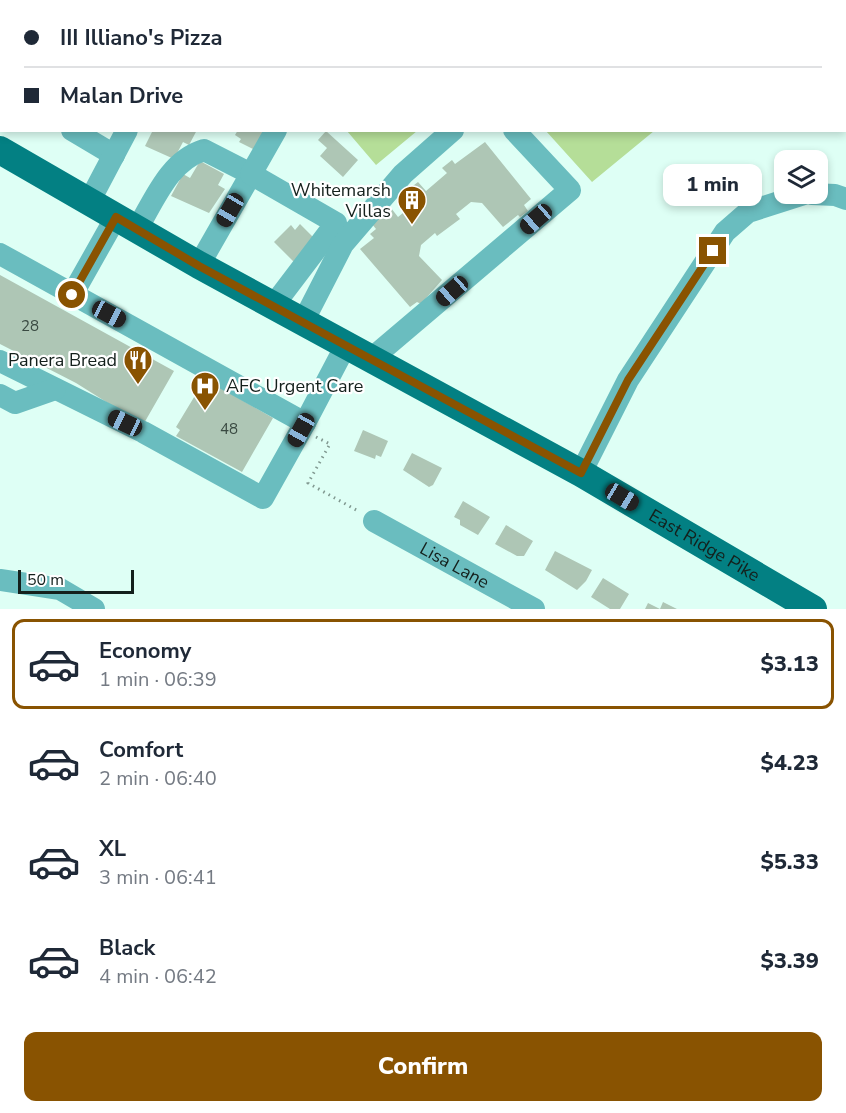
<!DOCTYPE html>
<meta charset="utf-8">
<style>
body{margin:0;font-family:"Nunito Sans",sans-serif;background:#f6f6f7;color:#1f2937;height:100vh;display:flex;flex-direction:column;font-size:22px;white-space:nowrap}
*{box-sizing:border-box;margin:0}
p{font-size:20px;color:#747a83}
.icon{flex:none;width:33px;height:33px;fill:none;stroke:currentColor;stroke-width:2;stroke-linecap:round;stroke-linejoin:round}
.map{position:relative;height:609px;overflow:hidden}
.drawer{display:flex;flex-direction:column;background:#fff;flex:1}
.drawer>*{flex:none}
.guide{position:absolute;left:0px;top:0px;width:846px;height:132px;box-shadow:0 3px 9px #0003;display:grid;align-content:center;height:132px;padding:0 24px;background:#fff}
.fabs{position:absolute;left:774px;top:150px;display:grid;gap:12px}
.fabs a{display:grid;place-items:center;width:54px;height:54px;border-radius:12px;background:#fff;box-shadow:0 3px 9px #0003;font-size:30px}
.scale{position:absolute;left:18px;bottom:15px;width:116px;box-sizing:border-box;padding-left:6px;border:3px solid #14201c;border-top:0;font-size:16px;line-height:21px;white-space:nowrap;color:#14201c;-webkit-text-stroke:4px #fff;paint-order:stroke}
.end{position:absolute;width:27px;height:27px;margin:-14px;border:8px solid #895301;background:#fff;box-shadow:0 0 0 3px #fff}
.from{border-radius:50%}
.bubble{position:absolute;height:42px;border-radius:12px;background:#fff;box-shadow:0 3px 9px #0003;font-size:20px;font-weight:800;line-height:42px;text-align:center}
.car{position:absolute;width:18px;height:36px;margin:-18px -9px;border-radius:8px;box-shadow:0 0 4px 2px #0007;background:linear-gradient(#222 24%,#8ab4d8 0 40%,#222 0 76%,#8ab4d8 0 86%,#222 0)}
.guide b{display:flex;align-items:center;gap:21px;height:57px;font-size:22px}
.guide b+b{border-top:2px solid #e0e1e3}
.guide i{width:15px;height:15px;background:#1f2937}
ul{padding:10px 0 0;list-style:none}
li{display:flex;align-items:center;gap:18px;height:90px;margin:0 12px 9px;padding:0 12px;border:3px solid transparent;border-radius:12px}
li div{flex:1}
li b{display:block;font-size:22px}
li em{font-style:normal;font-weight:800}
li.on{border-color:#895301}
li>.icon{width:54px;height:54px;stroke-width:1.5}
.action{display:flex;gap:12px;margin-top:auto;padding:12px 24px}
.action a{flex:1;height:69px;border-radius:12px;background:#895301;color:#fff;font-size:24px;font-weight:800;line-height:69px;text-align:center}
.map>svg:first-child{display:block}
.green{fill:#b5de98}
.building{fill:#aec6b5}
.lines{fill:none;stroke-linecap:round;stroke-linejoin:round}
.path{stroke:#809890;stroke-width:3;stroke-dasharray:1.5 4.5;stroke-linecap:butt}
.minor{stroke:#6abdbf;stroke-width:22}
.major{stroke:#038083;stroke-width:28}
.route{stroke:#895301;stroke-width:8}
.labels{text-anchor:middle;stroke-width:4.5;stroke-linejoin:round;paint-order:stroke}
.number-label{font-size:15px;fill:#3a4a42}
.poi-label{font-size:18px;fill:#14201c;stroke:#fff;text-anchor:end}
.street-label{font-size:18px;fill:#14201c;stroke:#fff}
</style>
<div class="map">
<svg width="846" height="609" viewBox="0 0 846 609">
<rect width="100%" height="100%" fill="#defff5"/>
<path class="green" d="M239 0H810L240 2Z
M347 131H417L376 165Z
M546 131H654L592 182Z"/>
<path class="building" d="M153 130H197L189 145 183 142 174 159 145 146Z
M238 130H269L257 151 239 142 241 139 235 135Z
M326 131 358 160 343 177 320 156 327 148 318 140Z
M485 142 531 199 524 205 528 211 520 217 518 215 503 227 482 203 471 202 456 214 460 219 437 236 435 233 421 245 419 256 442 280 421 304 417 302 410 307 360 249 374 238 370 234 376 229 372 224 391 208 398 217 419 200 409 189 418 182 426 191 447 173 442 168 452 160 455 164Z
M200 161 224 174 218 185 225 189 209 213 171 196 183 174 190 178Z
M300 224 314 238 295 263 274 242 291 225 295 230Z
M0 275 174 371 143 425 76 383 0 344Z
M205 379 273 418 242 472 176 436 180 430 176 427Z
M363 430 388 441 381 457 376 455 375 459 354 451Z
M412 453 442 468 433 485 429 487 403 470Z
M463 501 490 517 478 535 460 525V520L454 517Z
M506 525 533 541 524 556H517L495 544Z
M555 551 592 570 586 581 577 590 545 570Z
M603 578 629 594 620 609H610L591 597Z
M663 602 677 609H645L648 603 660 609Z"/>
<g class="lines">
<path class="path" d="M316 437 330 444 308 483 358 511"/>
<g class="minor">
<path d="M55 0 56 2"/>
<path d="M109 0 110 2"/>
<path d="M164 0 165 2"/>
<path d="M2 2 3 0"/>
<path d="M0 89 2 90"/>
<path d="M72 130 114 155"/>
<path d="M812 194 835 195 846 199"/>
<path d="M89 202 127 130"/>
<path d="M137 229C155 199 169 161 204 150L251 174 199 265"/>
<path d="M0 254 305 423 346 345"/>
<path d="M72 295 116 217"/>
<path d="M273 306 336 223 251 174 276 130"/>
<path d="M303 322 343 244 403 174 453 130"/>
<path d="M371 359 570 190 514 130"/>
<path d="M0 361 143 432 263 498 305 423"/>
<path d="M0 395 15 403 55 389"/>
<path d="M581 473 628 380 725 232 748 212 804 194"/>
<path id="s1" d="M374 521 534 609"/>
<path d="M0 580 60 589 94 609"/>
</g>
<path class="major" id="s2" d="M0 150 199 265 581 473 813 609"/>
</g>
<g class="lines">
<path class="route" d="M72 295 116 217 199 266 581 473 628 380 713 251"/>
</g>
<defs>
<g id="building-pin" transform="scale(1.5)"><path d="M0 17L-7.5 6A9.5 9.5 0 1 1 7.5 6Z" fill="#895301" stroke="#fff"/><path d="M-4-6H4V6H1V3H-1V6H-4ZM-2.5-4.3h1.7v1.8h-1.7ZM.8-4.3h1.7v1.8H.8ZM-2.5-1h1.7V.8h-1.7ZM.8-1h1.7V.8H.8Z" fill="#fff"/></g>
<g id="restaurant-pin" transform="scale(1.5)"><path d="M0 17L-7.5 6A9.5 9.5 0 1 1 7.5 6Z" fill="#895301" stroke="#fff"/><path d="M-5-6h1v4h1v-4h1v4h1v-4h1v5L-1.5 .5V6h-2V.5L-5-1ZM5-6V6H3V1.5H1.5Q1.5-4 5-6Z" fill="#fff"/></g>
<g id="hospital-pin" transform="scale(1.5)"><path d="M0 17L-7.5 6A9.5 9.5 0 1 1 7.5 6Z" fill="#895301" stroke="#fff"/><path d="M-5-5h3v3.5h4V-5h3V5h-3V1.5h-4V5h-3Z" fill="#fff"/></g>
</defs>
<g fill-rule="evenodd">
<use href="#building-pin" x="412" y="200"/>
<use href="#restaurant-pin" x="138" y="360"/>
<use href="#hospital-pin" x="205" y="386"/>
</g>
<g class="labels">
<g class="number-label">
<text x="30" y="331">28</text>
<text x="229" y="434">48</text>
</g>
<g class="poi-label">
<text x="391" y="196">Whitemarsh<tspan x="391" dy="21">Villas</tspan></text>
<text x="117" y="366">Panera Bread</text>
<text x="226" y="392" text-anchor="start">AFC Urgent Care</text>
</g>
<g class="street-label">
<text dy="6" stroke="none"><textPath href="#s2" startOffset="808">East Ridge Pike</textPath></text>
<text dy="6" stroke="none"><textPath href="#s1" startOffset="92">Lisa Lane</textPath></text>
</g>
</g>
</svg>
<div class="fabs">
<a><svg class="icon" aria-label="layers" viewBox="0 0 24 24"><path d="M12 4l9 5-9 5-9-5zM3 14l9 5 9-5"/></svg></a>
</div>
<div class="scale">50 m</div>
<i class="end from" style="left:72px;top:295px"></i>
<i class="end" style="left:713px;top:251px"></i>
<div class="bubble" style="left:663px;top:164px;width:99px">1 min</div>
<i class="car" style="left:230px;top:210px;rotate:210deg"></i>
<i class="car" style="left:536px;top:219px;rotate:229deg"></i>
<i class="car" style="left:452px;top:291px;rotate:229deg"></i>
<i class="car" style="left:109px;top:314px;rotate:118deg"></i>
<i class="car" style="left:125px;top:423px;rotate:295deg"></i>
<i class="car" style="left:301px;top:430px;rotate:209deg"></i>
<i class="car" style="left:622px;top:497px;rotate:121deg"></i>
<div class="guide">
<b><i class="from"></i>III Illiano's Pizza</b>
<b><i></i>Malan Drive</b>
</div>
</div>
<section class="drawer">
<ul>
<li class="on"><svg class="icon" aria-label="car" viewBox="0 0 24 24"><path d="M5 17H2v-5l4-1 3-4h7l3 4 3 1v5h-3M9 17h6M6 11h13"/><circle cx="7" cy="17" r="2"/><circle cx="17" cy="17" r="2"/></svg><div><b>Economy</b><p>1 min · 06:39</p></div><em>$3.13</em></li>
<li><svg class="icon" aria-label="car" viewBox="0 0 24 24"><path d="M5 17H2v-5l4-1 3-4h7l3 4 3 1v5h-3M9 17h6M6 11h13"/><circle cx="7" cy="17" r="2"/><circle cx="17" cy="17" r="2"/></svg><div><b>Comfort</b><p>2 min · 06:40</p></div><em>$4.23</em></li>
<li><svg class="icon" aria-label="car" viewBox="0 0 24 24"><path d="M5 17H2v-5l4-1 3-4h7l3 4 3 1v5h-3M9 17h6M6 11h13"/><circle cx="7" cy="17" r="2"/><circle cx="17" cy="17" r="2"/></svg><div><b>XL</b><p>3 min · 06:41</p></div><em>$5.33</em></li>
<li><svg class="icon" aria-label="car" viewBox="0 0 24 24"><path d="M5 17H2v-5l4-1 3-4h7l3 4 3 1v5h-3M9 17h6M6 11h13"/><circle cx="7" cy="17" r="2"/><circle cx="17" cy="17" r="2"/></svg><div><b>Black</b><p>4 min · 06:42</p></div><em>$3.39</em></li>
</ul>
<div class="action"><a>Confirm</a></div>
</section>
